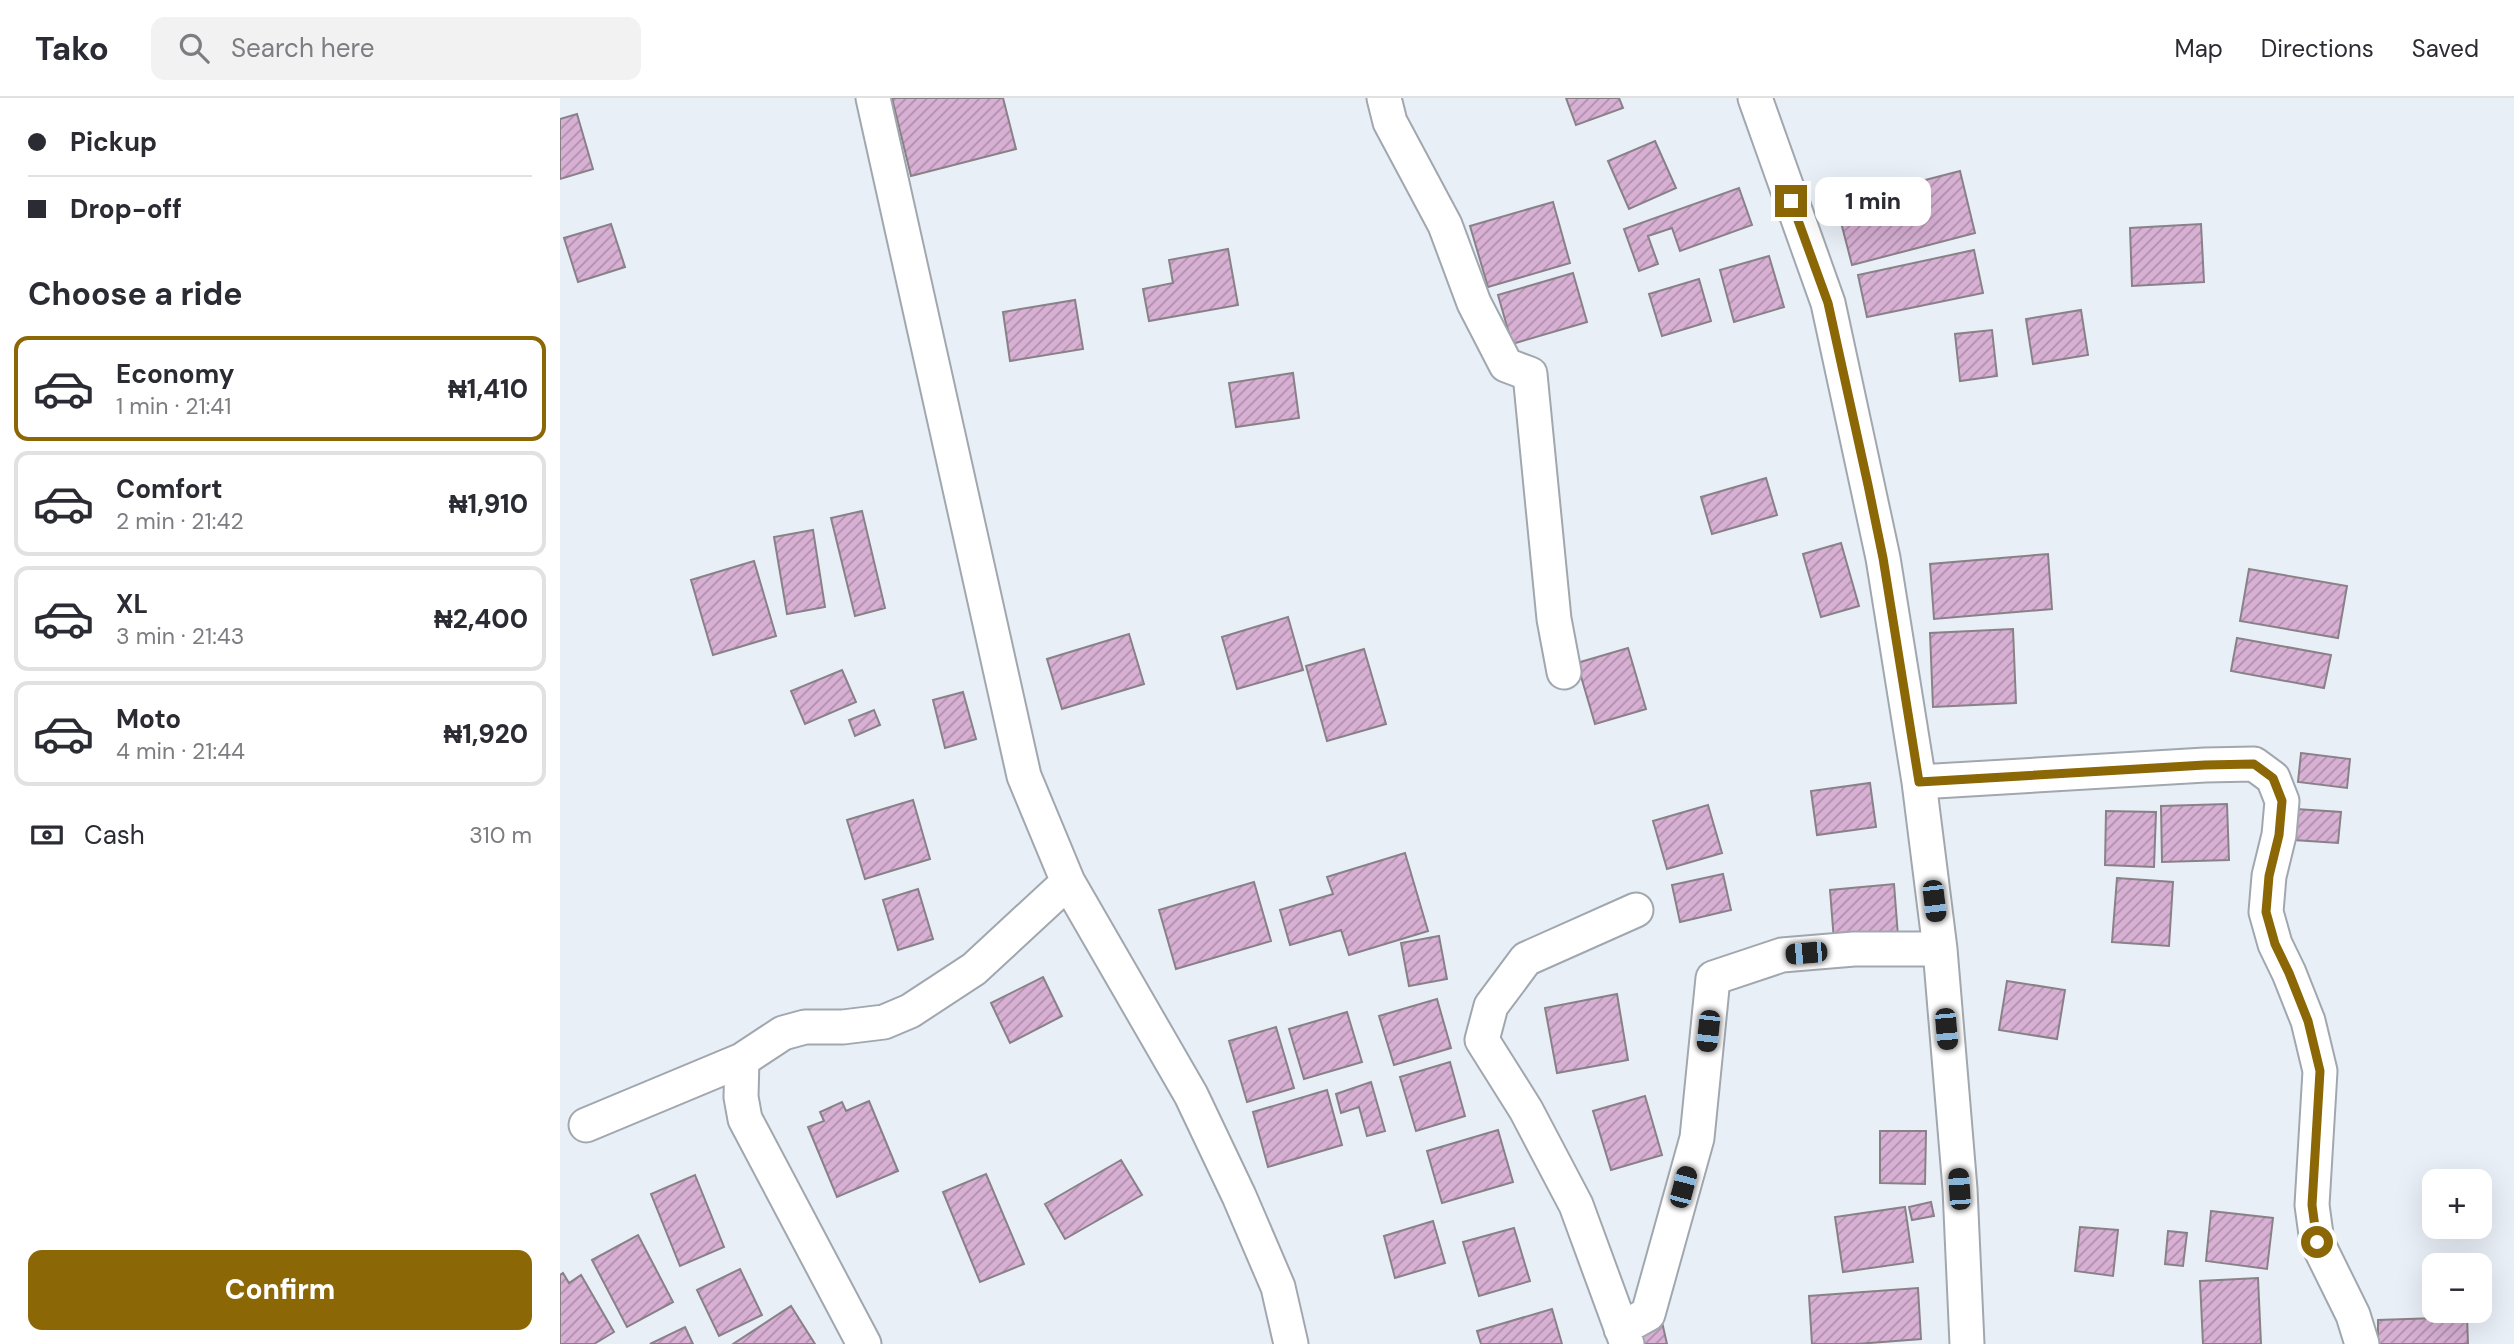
<!DOCTYPE html>
<meta charset="utf-8">
<style>
body{margin:0;font-family:"DM Sans",sans-serif;background:#f2f2f3;color:#2b2b33;height:100vh;display:flex;flex-direction:column;font-size:26px;white-space:nowrap}
*{box-sizing:border-box;margin:0}
p{font-size:23px;color:#7c7c81}
.icon{flex:none;width:38px;height:38px;fill:none;stroke:currentColor;stroke-width:2;stroke-linecap:round;stroke-linejoin:round}
.map{position:relative;flex:1;overflow:hidden}
.side{display:flex;flex-direction:column;background:#fff;width:560px}
.side>*{flex:none}
.top-card{display:grid;align-content:center;height:154px;padding:0 28px;background:#fff}
.buttons{position:absolute;left:1862px;top:1071px;display:grid;gap:14px}
.buttons a{display:grid;place-items:center;width:70px;height:70px;border-radius:14px;background:#fff;box-shadow:0 7px 28px #0002;font-size:35px}
.end{position:absolute;width:32px;height:32px;margin:-16px;border:9px solid #8b6706;background:#fff;box-shadow:0 0 0 4px #fff}
.from{border-radius:50%}
.bubble{position:absolute;height:49px;border-radius:14px;background:#fff;box-shadow:0 7px 28px #0002;font-size:23px;font-weight:800;line-height:49px;text-align:center}
.car{position:absolute;width:21px;height:42px;margin:-21px -10px;border-radius:9px;box-shadow:0 0 5px 2px #0007;background:linear-gradient(#222 24%,#8ab4d8 0 40%,#222 0 76%,#8ab4d8 0 86%,#222 0)}
.top-card b{display:flex;align-items:center;gap:24px;height:66px;font-size:26px}
.top-card b+b{border-top:2px solid #e1e1e2}
.top-card i{width:18px;height:18px;background:#2b2b33}
ul{padding:0;list-style:none}
li{display:flex;align-items:center;gap:21px;height:105px;margin:0 14px 10px;padding:0 14px;border:4px solid #e1e1e2;border-radius:14px}
li div{flex:1}
li b{display:block;font-size:26px}
li em{font-style:normal;font-weight:800}
li.on{border-color:#8b6706}
li>.icon{width:63px;height:63px;stroke-width:1.5}
h2{padding:0 28px;font-size:32px;line-height:84px}
.pay{display:flex;align-items:center;gap:18px;height:77px;padding:0 28px;font-size:26px}
.pay p{margin-inline-start:auto}
.cta{display:flex;gap:14px;margin-top:auto;padding:14px 28px}
.cta a{flex:1;height:80px;border-radius:14px;background:#8b6706;color:#fff;font-size:28px;font-weight:800;line-height:80px;text-align:center}
header{display:flex;align-items:center;gap:42px;box-sizing:border-box;height:98px;padding:0 35px;background:#fff;border-bottom:2px solid #e1e1e2}
header strong{font-size:33px}
nav{display:flex;gap:38px;margin-inline-start:auto;font-size:24px}
.search{width:490px;height:63px;background:#f2f2f3;display:flex;align-items:center;gap:18px;box-sizing:border-box;padding:0 24px;border-radius:14px;color:#7c7c81;font-size:26px}
main{display:flex;flex:1;min-height:0}
.map>svg:first-child{display:block}
.building{fill:url(#building-hatch);stroke:#898188;stroke-width:2}
.lines{fill:none;stroke-linecap:round;stroke-linejoin:round}
.street-casing{stroke:#a1a7af;stroke-width:37}
.street{stroke:#fff;stroke-width:33}
.route{stroke:#8b6706;stroke-width:9}
</style>
<header>
<strong>Tako</strong>
<div class="search"><svg class="icon" aria-label="search" viewBox="0 0 24 24"><circle cx="10" cy="10" r="6"/><path d="M15 15l6 6"/></svg>Search here</div>
<nav><a>Map</a><a>Directions</a><a>Saved</a></nav>
</header>
<main>
<section class="side">
<div class="top-card">
<b><i class="from"></i>Pickup</b>
<b><i></i>Drop-off</b>
</div>
<h2>Choose a ride</h2>
<ul>
<li class="on"><svg class="icon" aria-label="car" viewBox="0 0 24 24"><path d="M5 17H2v-5l4-1 3-4h7l3 4 3 1v5h-3M9 17h6M6 11h13"/><circle cx="7" cy="17" r="2"/><circle cx="17" cy="17" r="2"/></svg><div><b>Economy</b><p>1 min · 21:41</p></div><em>₦1,410</em></li>
<li><svg class="icon" aria-label="car" viewBox="0 0 24 24"><path d="M5 17H2v-5l4-1 3-4h7l3 4 3 1v5h-3M9 17h6M6 11h13"/><circle cx="7" cy="17" r="2"/><circle cx="17" cy="17" r="2"/></svg><div><b>Comfort</b><p>2 min · 21:42</p></div><em>₦1,910</em></li>
<li><svg class="icon" aria-label="car" viewBox="0 0 24 24"><path d="M5 17H2v-5l4-1 3-4h7l3 4 3 1v5h-3M9 17h6M6 11h13"/><circle cx="7" cy="17" r="2"/><circle cx="17" cy="17" r="2"/></svg><div><b>XL</b><p>3 min · 21:43</p></div><em>₦2,400</em></li>
<li><svg class="icon" aria-label="car" viewBox="0 0 24 24"><path d="M5 17H2v-5l4-1 3-4h7l3 4 3 1v5h-3M9 17h6M6 11h13"/><circle cx="7" cy="17" r="2"/><circle cx="17" cy="17" r="2"/></svg><div><b>Moto</b><p>4 min · 21:44</p></div><em>₦1,920</em></li>
</ul>
<div class="pay"><svg class="icon" aria-label="cash" viewBox="0 0 24 24"><path d="M3 7h18v10H3z"/><circle cx="12" cy="12" r="2"/></svg>Cash<p>310 m</p></div>
<div class="cta"><a>Confirm</a></div>
</section>
<div class="map">
<svg width="1954" height="1246" viewBox="0 0 1954 1246">
<defs>
<pattern id="building-hatch" width="6" height="6" patternUnits="userSpaceOnUse" patternTransform="scale(1.75)"><rect width="6" height="6" fill="#d8b0d4"/><path d="M-1 1l2-2M0 6l6-6M5 7l2-2" fill="none" stroke="#af8fac"/></pattern>
</defs>
<rect width="100%" height="100%" fill="#e9eff7"/>
<path class="building" d="M332 0H443L456 51 351 78Z
M1006 0H1059L1063 10 1016 27Z
M17 16 33 71 0 81V21Z
M1095 43 1116 90 1069 111 1048 63Z
M1400 73 1415 135 1292 167 1276 105Z
M1179 90 1192 127 1120 153 1112 130 1088 138 1098 166 1079 173 1064 131Z
M993 104 1010 165 928 189 910 128Z
M51 126 65 169 18 184 4 140Z
M1641 126 1644 184 1572 188 1570 130Z
M668 151 678 207 589 223 583 191 613 185 609 162Z
M1414 152 1423 195 1307 219 1298 177Z
M1209 158 1224 209 1174 224 1160 172Z
M1013 175 1027 224 952 246 938 197Z
M1139 181 1151 223 1102 238 1089 196Z
M515 202 523 251 450 263 443 214Z
M1521 212 1528 257 1473 266 1466 221Z
M1432 232 1437 278 1400 283 1395 236Z
M733 275 739 320 676 329 669 285Z
M1206 380 1217 417 1152 436 1141 399Z
M302 413 325 510 295 518 271 420Z
M253 432 265 509 227 516 214 439Z
M1281 445 1299 508 1261 519 1243 456Z
M1488 456 1492 511 1374 521 1370 466Z
M194 463 216 538 153 557 131 482Z
M1689 471 1787 488 1778 540 1680 523Z
M728 519 743 572 677 591 662 539Z
M1453 531 1456 605 1373 609 1370 535Z
M569 536 584 586 502 611 487 561Z
M1677 540 1771 557 1764 590 1671 573Z
M1068 550 1086 611 1035 626 1017 565Z
M804 551 826 626 767 643 746 568Z
M282 572 296 604 245 626 231 593Z
M403 594 416 641 385 650 373 602Z
M314 612 320 627 295 638 289 622Z
M1741 655 1790 661 1787 690 1738 684Z
M1310 685 1316 729 1257 737 1251 693Z
M353 702 370 761 305 781 287 722Z
M1667 706 1669 762 1602 764 1601 708Z
M1148 707 1162 755 1107 771 1093 723Z
M1736 711 1781 714 1778 745 1734 742Z
M1546 713 1596 714 1594 769 1545 767Z
M845 755 868 833 789 857 781 832 730 847 720 812 773 796 767 779Z
M1163 776 1171 812 1120 824 1112 787Z
M1557 780 1613 784 1609 848 1552 844Z
M694 784 711 843 616 871 599 812Z
M1334 786 1338 838 1274 843 1270 792Z
M358 791 373 841 338 852 323 802Z
M879 838 887 881 849 888 841 845Z
M483 879 502 918 450 945 431 905Z
M1447 883 1505 892 1497 941 1439 932Z
M1057 896 1068 962 997 975 985 910Z
M877 901 891 950 834 967 819 918Z
M787 914 802 964 744 981 729 931Z
M716 929 734 990 687 1004 669 943Z
M890 964 905 1018 856 1033 840 979Z
M811 984 825 1033 807 1038 799 1009 781 1015 776 996Z
M767 992 782 1047 708 1069 693 1014Z
M1085 998 1102 1057 1051 1072 1033 1013Z
M309 1003 338 1073 277 1099 248 1029 264 1023 260 1014 282 1004 286 1013Z
M938 1032 953 1084 882 1105 867 1053Z
M1320 1033H1366L1365 1086 1320 1085Z
M561 1062 582 1097 505 1141 485 1106Z
M426 1076 464 1166 420 1184 383 1094Z
M135 1077 164 1149 120 1168 91 1096Z
M1371 1104 1374 1118 1352 1122 1349 1109Z
M1345 1109 1353 1164 1283 1174 1275 1119Z
M1651 1113 1713 1120 1707 1171 1646 1163Z
M873 1123 885 1165 835 1180 824 1138Z
M1520 1129 1558 1132 1553 1178 1515 1173Z
M954 1130 970 1183 919 1198 903 1144Z
M1608 1133 1627 1135 1623 1168 1605 1166Z
M78 1137 113 1204 67 1229 32 1162Z
M180 1171 202 1217 159 1238 137 1192Z
M3 1175 9 1185 21 1177 54 1234 34 1246H0V1177Z
M1698 1180 1701 1246H1643L1640 1183Z
M1358 1190 1361 1241 1297 1246H1252L1249 1198Z
M231 1208 255 1246H173Z
M992 1211 1002 1246H921L917 1233Z
M1907 1219 1908 1246H1818V1222Z
M1102 1224 1107 1246H1077L1073 1232Z
M125 1229 133 1246H90Z"/>
<g class="lines">
<g class="street-casing">
<path id="street" d="M313 0 464 678 508 784 631 997 679 1098 718 1189 731 1246
M824 0 830 24 885 127 914 205 946 267 970 276 994 521 1004 574
M1195 0 1268 205 1323 460 1359 684 1380 851 1400 1091 1407 1246
M1359 684 1645 667 1694 666 1713 680 1722 703 1719 737 1709 778 1706 814 1715 846 1729 875 1748 923 1760 973 1752 1107 1757 1144 1793 1217 1802 1246
M182 962 181 999 185 1021 304 1246
M26 1027 182 962 223 935 245 929H283L324 924 350 913 414 871 508 784
M1061 1231 1088 1216 1137 1040 1153 880 1222 857 1294 851H1380
M1067 1246 1016 1107 966 1012 922 942 931 908 966 861 1076 812"/>
</g>
<use href="#street" class="street"/>
</g>
<g class="lines">
<path class="route" d="M1231 103 1268 205 1308 387 1323 460 1359 684 1645 667 1694 666 1713 680 1722 703 1719 737 1709 778 1706 814 1715 846 1729 875 1748 923 1760 973 1752 1107 1757 1144"/>
</g>
</svg>
<div class="buttons">
<a>+</a>
<a>−</a>
</div>
<i class="end from" style="left:1757px;top:1144px"></i>
<i class="end" style="left:1231px;top:103px"></i>
<div class="bubble" style="left:1255px;top:79px;width:116px">1 min</div>
<i class="car" style="left:1374px;top:803px;rotate:173deg"></i>
<i class="car" style="left:1246px;top:855px;rotate:265deg"></i>
<i class="car" style="left:1386px;top:931px;rotate:175deg"></i>
<i class="car" style="left:1148px;top:933px;rotate:186deg"></i>
<i class="car" style="left:1123px;top:1089px;rotate:15deg"></i>
<i class="car" style="left:1399px;top:1091px;rotate:356deg"></i>
</div>
</main>
